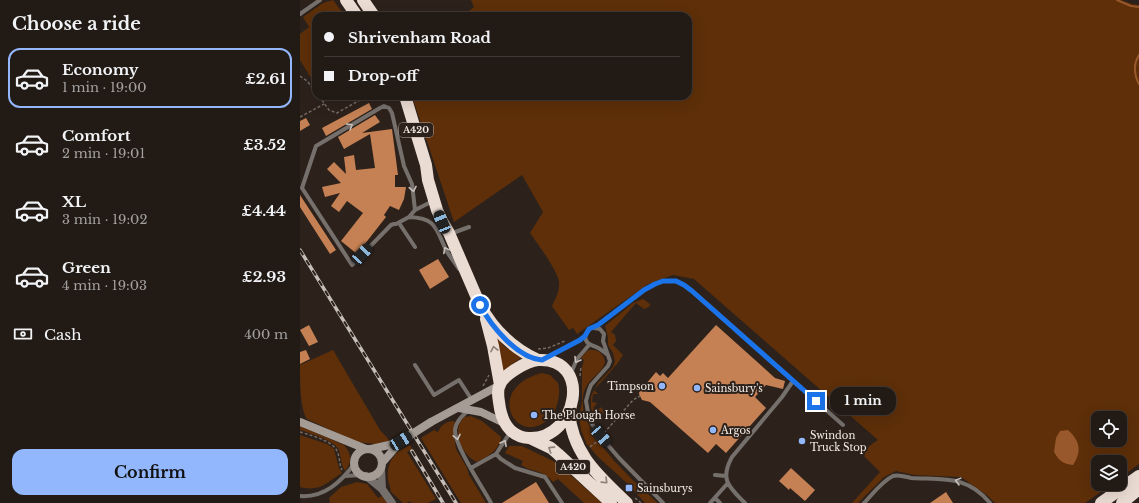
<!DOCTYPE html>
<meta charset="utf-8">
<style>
body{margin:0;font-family:"Libre Baskerville",serif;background:#2a231d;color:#f1f3f6;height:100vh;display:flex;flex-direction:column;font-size:15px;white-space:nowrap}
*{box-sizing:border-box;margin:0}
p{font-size:13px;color:#a2a1a0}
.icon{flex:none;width:22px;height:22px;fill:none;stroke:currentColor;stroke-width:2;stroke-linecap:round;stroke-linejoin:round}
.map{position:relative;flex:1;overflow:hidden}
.details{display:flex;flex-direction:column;background:#221a14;width:300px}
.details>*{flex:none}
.top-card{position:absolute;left:12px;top:12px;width:380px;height:88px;border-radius:12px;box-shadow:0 4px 16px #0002,0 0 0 1px #3f3834;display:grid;align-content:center;height:88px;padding:0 12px;background:#221a14}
.controls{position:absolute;left:791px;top:411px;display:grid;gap:8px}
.controls a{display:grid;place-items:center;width:36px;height:36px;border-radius:8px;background:#221a14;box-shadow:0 4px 16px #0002,0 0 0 1px #3f3834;font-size:20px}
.end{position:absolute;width:18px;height:18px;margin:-9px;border:5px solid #1a73e8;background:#fff;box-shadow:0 0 0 2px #fff}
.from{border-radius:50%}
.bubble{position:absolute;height:28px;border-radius:12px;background:#221a14;box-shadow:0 4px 16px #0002,0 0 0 1px #3f3834;font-size:13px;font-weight:800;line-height:28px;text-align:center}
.car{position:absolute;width:12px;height:24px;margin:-12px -6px;border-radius:5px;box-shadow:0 0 3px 1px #0007;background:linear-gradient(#222 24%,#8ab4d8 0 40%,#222 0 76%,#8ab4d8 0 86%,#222 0)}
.top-card b{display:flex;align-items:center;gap:14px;height:38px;font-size:15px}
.top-card b+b{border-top:1px solid #3f3834}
.top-card i{width:10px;height:10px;background:#f1f3f6}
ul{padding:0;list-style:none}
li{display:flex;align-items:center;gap:12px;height:60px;margin:0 8px 6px;padding:0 4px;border:2px solid transparent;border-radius:12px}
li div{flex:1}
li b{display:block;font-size:15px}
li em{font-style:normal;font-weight:800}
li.on{border-color:#93b7fd}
li>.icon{width:36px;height:36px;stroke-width:1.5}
h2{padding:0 12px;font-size:18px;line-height:48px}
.pay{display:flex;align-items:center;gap:10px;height:44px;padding:0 12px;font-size:15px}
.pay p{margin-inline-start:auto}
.cta{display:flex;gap:8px;margin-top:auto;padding:8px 12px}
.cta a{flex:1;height:46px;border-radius:12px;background:#93b7fd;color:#111;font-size:16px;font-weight:800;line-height:46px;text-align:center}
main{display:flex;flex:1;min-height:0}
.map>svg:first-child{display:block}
.green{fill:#5e2f09;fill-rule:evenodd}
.water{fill:#98582b}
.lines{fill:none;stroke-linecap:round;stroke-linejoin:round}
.stream{stroke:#98582b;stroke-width:2}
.building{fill:#c58154}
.path{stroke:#736963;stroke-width:1.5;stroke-dasharray:3 2;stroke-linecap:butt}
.lane{stroke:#76706d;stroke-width:4}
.street{stroke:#76706d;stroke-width:8}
.secondary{stroke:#a59c96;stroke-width:8}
.highway{stroke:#ebdcd3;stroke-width:12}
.rail-casing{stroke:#c5bdb7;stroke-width:3.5}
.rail{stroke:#2d221b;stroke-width:2;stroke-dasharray:6;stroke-linecap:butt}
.secondary-bridge{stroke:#a59c96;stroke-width:8}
.oneway{stroke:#c7c0bc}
.oneway2{stroke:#8c7f77}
.route{stroke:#1a73e8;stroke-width:5}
.poi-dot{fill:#93b7fd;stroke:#2d221b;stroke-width:1.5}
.labels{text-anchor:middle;stroke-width:4;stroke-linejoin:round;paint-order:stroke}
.shield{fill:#2d221b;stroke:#b8afa9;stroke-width:1}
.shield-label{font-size:9px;font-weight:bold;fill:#f3ebe6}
.poi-label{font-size:10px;fill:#f3ebe6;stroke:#2d221b;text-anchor:start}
</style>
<main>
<section class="details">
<h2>Choose a ride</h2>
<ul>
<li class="on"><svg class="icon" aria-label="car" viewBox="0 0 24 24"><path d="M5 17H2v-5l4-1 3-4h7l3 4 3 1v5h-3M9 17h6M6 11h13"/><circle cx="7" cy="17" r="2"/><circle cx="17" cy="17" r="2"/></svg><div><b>Economy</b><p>1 min · 19:00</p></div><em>£2.61</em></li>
<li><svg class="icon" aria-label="car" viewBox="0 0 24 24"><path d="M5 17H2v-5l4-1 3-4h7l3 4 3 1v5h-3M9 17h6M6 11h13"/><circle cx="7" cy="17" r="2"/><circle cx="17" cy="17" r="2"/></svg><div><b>Comfort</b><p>2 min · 19:01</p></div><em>£3.52</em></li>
<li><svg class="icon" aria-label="car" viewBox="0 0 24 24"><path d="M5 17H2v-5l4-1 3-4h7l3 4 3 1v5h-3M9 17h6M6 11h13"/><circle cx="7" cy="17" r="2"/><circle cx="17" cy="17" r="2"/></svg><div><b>XL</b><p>3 min · 19:02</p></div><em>£4.44</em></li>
<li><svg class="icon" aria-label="car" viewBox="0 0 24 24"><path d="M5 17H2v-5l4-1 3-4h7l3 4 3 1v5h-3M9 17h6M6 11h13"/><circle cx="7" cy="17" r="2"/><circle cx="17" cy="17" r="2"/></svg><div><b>Green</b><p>4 min · 19:03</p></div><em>£2.93</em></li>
</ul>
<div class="pay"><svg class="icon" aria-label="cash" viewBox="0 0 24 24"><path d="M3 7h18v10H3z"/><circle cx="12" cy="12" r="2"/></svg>Cash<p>400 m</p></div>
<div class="cta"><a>Confirm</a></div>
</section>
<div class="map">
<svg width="839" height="503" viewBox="0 0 839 503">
<rect width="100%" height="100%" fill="#2d221b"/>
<path class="green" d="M33 0 45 16H16V86L0 60V34L9 27 3 17 23 3Z
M171 0H821L832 4 839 5V464L820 478V462H798V484H812L785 503H695L688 496 661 477 614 475 596 471 584 477 558 503H552L580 472 563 455C565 448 572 444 578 440L394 279 373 275 348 284 277 334 273 328 269 330 252 306C256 298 260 290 259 282 258 271 237 243 230 233L243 212 222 175 154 222 112 96H388V16H162L174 7ZM798 418H820V440H798Z
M343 299 350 304 349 307 344 309 336 303 311 332 315 335 316 341 313 345 323 355 317 364 294 390 298 394H293L292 402 297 403 293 408 297 411 301 407 304 412 299 417H294L291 408V396L298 383 313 367 315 361 313 353 308 345V337L305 326 333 303Z
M197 337 204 346 221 358 201 372 195 338Z
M33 350 80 430 90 441 75 444 57 442 7 419C0 409 0 379 0 365Z
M289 350C298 349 304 354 305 362 303 373 288 378 284 392 273 429 333 480 358 503H345L328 484 297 456 288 445H287L281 430 279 417 282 401V367L284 360 281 358 286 352Z
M242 373 250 375 258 383C261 392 258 407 252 415 220 454 180 389 242 373Z
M171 416 182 421 201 437C200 450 187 457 177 462 164 456 155 439 159 425 160 422 163 419 164 417Z
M154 421 157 426 154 436 156 449 167 468 169 475 186 503H161L121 438 134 430 138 432C141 425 146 421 154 421Z
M0 426 44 445C52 454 52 462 45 471 41 465 41 457 39 450 35 441 10 433 0 430Z
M0 435 27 444 34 449 39 468 42 473C26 483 20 492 0 487Z
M110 445 112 449 107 452 136 499 128 503H111L110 501 107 503H103L90 491 91 490C86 478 86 464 96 454 99 450 106 448 110 445Z
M209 446H222L257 463 302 503H284L258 479 253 482C242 469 234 473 221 465L223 461 205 453Z
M57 482 67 484 78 498 82 496 87 503H30L29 498 41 487Z"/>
<path class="water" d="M768 430C780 441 782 451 773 465 763 464 759 461 754 452L756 438 760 431Z"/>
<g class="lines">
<path class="stream" d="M817 0 831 6 839 7
M839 55C833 64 834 75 839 84"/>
</g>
<path class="building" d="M69 103 72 109 26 136 22 128Z
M75 115 80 122 62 133 92 129 98 175H95V187H106L104 199 99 210 90 206 84 215 86 217 57 254 41 241 63 213 47 201 39 212 31 206 40 193 25 197 22 187 41 183 27 169 34 162 46 174 44 157 54 155 56 170 75 168 70 134 44 149 38 137Z
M6 118 10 125 0 131V121Z
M0 195 36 250 30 254 0 207Z
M138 259 149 277 130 289 119 270Z
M9 325 18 342 9 346 0 330Z
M416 325 475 378 485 381 483 389 466 385 455 397 466 408 426 453 416 444 408 453 350 402 342 400 339 394 340 387 346 384 356 372 360 376 363 373 368 378Z
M6 350 10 359 0 364V352Z
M491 468 515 490 505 501 490 488 489 490 479 481Z
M236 482 249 503H202Z
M646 492 653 503H630Z"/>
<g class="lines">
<path class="path" d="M0 76 7 81 16 92
M19 96 29 110 37 113 67 96
M81 96 84 100
M0 117 24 104
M238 349 248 348 265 341
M280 376 281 366
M183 386 189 375
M0 432C10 435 33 441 37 451 40 457 39 464 42 470
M304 433 333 400 340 396
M290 447 298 441
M335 498 341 503"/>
<path class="lane" d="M0 14 20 0
M115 210 112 184 104 166 92 113 89 108 84 106 80 108 16 146 2 188 52 265 91 225 94 224H96L109 217 115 210 133 201
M109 217C137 218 136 229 146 250 150 257 155 263 159 269
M99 223 115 247
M150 234 169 227
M294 328 300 329 304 334 303 341 310 361 308 366 291 385 289 390 286 401 289 418 296 431 319 458 363 503
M285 336C286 344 289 344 296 347 300 348 304 352 308 355
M246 358 280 340 285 336 289 329 298 325 344 290 355 284 363 281H376L384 285 392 291 543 425
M115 365 134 395 159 380 172 400
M271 373 277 359 289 345
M169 410C163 415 156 421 155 430 154 445 183 488 191 503
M196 454 201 459 215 468 245 477 262 503
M171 468 196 454 211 431
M415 475 426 476
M45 476 62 475
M0 496C24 498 41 482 55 463
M415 498 420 503
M410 503 427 484
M445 503C430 488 419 480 432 457L482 397 493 381
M564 503C572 495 582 481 593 476 599 474 606 477 611 478 644 480 667 475 690 503"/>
<path class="street" d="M81 469 82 489
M66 476 82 489 92 503"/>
<path class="secondary" d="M159 408 181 412 204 423
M0 422 66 449
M131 422 200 385
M71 449 98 443
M54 463a14 14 0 1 1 28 0a14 14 0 1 1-28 0Z
M82 463 101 441"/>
<path class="highway" d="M46 0 57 16
M63 0 74 16
M105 96 126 165 128 180 137 210 142 221 149 233 180 305C193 329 212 348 238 360
M186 319 193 346 200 385
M238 360C293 357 278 440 229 438 209 437 201 420 199 402 198 396 197 390 200 384 205 374 227 361 238 360Z
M269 411C272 454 299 476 327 503
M230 438 251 448 258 454 311 503
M801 503 839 476
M822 503 839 489"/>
<g class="rail-casing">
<path id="rail" d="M0 250 156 503
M112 451 143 503"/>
</g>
<use href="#rail" class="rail"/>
<path class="secondary-bridge" d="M101 441 131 422"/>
</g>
<defs><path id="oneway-chevron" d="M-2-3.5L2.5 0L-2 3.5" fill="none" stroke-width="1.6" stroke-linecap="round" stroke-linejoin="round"/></defs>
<g class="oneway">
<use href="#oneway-chevron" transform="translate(50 126) rotate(-31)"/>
<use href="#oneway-chevron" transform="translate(113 189) rotate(79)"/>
<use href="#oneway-chevron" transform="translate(146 250) rotate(-118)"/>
<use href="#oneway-chevron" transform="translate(277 360) rotate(120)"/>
<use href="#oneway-chevron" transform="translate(157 437) rotate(78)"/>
<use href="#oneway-chevron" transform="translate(204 443) rotate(-61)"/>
<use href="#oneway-chevron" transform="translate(658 481) rotate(-165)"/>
</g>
<g class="oneway2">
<use href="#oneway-chevron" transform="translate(194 349) rotate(-102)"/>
<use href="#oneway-chevron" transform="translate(251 449) rotate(-147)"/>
<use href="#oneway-chevron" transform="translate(305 481) rotate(44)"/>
</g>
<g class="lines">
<path class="route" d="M180 305C191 326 217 358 242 360L280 340 285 336 289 329 298 325 344 290 355 284 363 281H376L384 285 392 291 516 401"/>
</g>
<g class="poi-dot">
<circle cx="362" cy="386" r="4"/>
<circle cx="397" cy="388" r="4"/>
<circle cx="234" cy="415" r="4"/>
<circle cx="413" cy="430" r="4"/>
<circle cx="502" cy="441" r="4"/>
<rect x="325" y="484" width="8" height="8" rx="2"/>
</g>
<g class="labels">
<g class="shield">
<rect x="99" y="123" width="34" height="14" rx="3"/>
<rect x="256" y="460" width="34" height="14" rx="3"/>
</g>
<g class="shield-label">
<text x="116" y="133">A420</text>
<text x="273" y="470">A420</text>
</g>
<g class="poi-label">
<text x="354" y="390" text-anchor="end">Timpson</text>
<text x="405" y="392">Sainsbury's</text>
<text x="242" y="419">The Plough Horse</text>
<text x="421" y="434">Argos</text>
<text x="510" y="439">Swindon<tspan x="510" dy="12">Truck Stop</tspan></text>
<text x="337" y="492">Sainsburys</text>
</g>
</g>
</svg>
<div class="controls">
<a><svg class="icon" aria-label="locate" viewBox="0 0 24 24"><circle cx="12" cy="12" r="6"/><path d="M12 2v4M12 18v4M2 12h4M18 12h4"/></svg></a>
<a><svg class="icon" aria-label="layers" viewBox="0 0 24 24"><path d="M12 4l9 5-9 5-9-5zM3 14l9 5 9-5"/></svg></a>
</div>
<i class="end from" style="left:180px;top:305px"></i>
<i class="end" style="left:516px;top:401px"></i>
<div class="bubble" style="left:530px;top:387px;width:66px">1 min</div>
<i class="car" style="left:142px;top:222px;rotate:338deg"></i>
<i class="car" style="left:62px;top:254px;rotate:43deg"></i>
<i class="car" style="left:301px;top:436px;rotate:139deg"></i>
<i class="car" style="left:101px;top:441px;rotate:58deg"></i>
<div class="top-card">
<b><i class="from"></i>Shrivenham Road</b>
<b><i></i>Drop-off</b>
</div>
</div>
</main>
